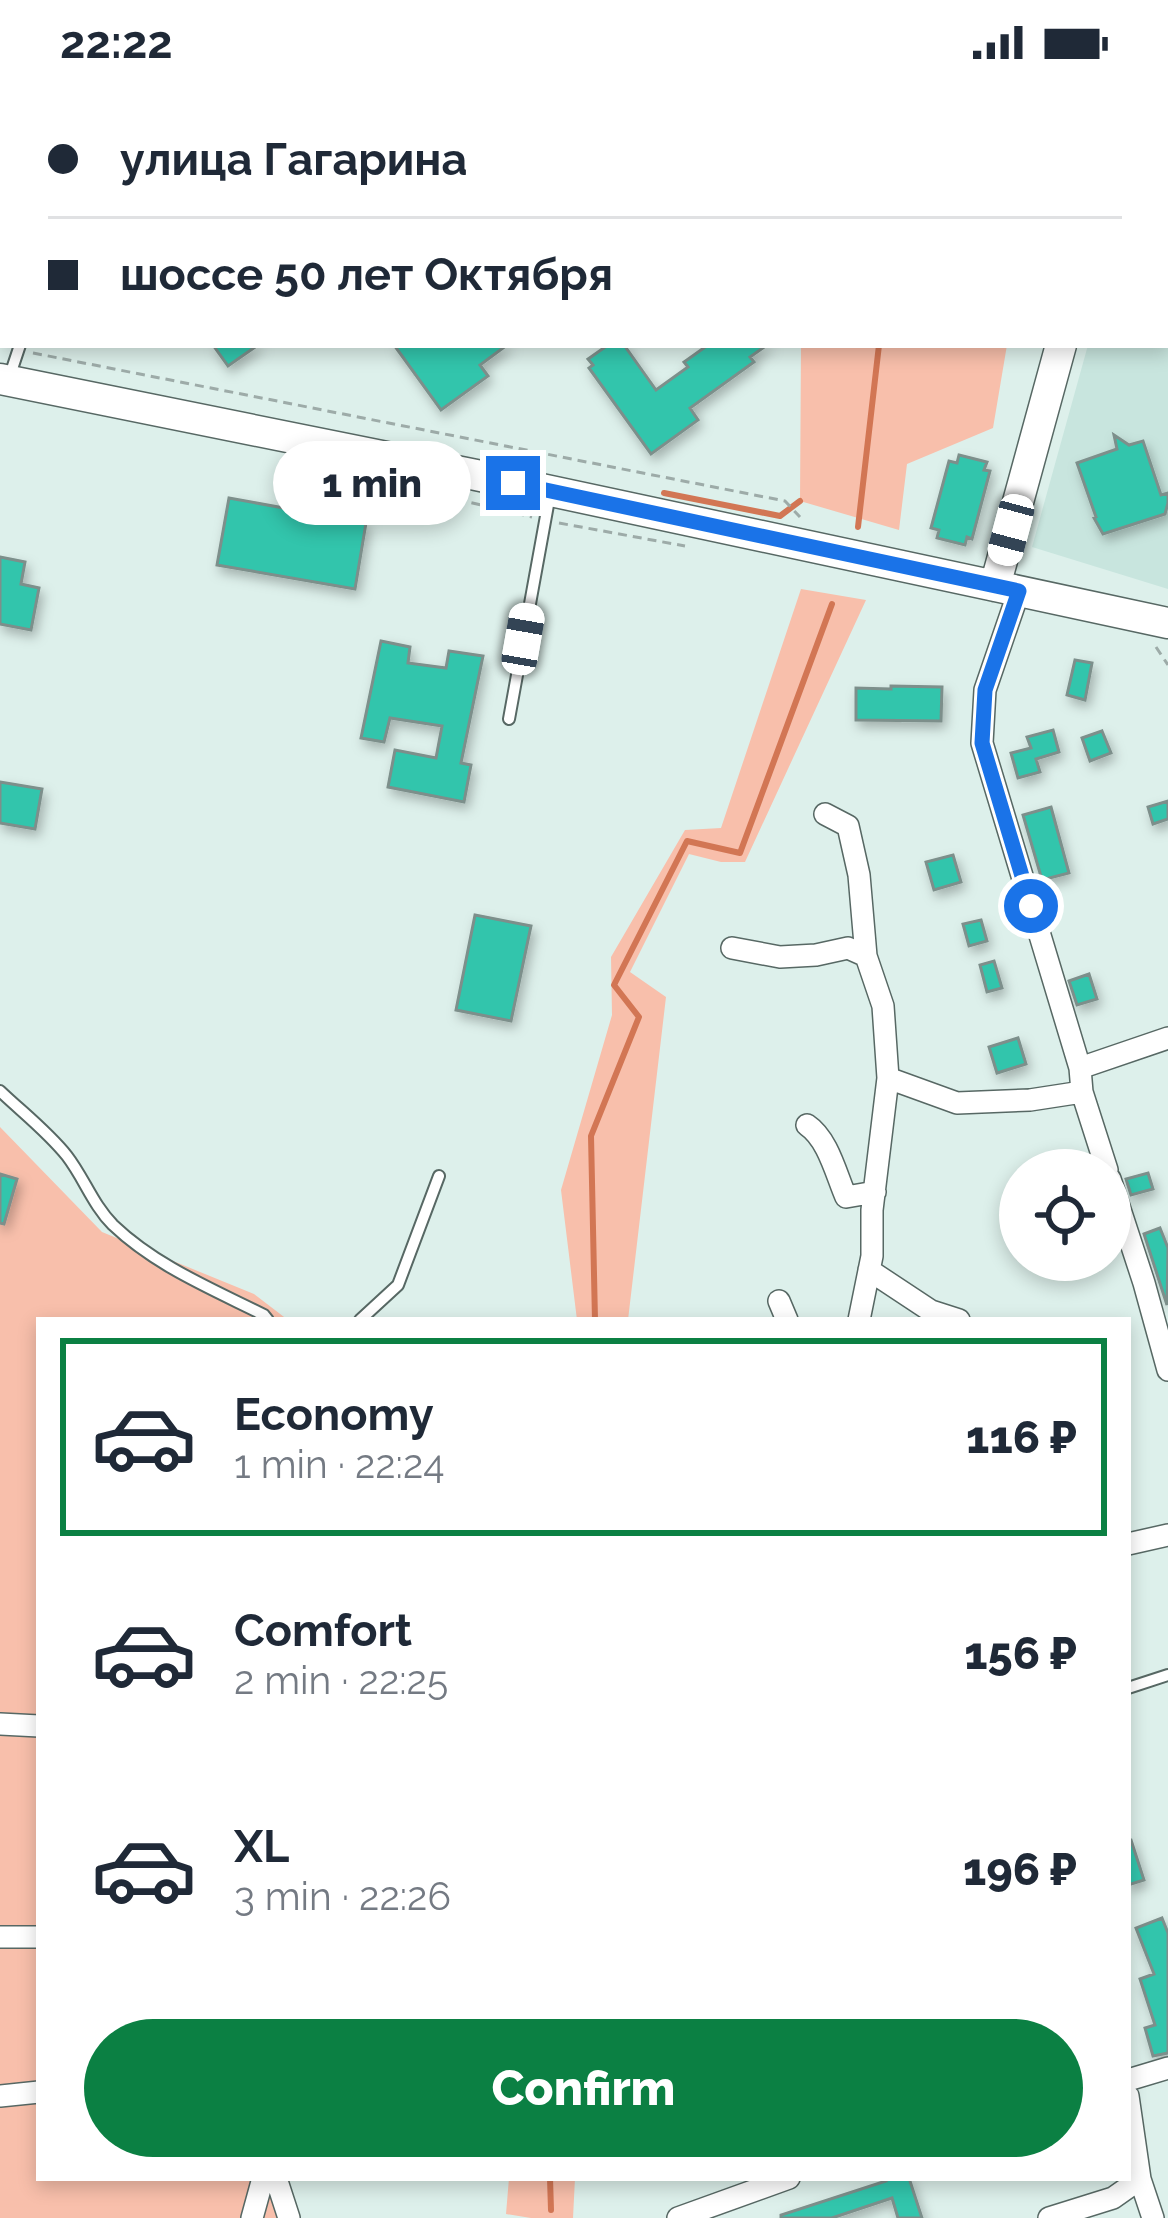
<!DOCTYPE html>
<meta charset="utf-8">
<style>
body{margin:0;font-family:Raleway,sans-serif;background:#f2f2f3;color:#1f2937;height:100vh;display:flex;flex-direction:column;font-size:45px;white-space:nowrap}
*{box-sizing:border-box;margin:0}
p{font-size:39px;color:#747a83}
.icon{flex:none;width:66px;height:66px;fill:none;stroke:currentColor;stroke-width:2;stroke-linecap:round;stroke-linejoin:round}
.map{position:relative;flex:1;overflow:hidden}
.side{position:absolute;left:36px;top:1233px;width:1095px;height:864px;display:flex;flex-direction:column;background:#fff;border-radius:0px;box-shadow:0 6px 18px #0003}
.side>*{flex:none}
.guide{position:absolute;left:0px;top:0px;width:1170px;height:264px;box-shadow:0 6px 18px #0003;display:grid;align-content:center;height:264px;padding:0 48px;background:#fff}
.fabs{position:absolute;left:999px;top:1065px;display:grid;gap:24px}
.fabs a{display:grid;place-items:center;width:132px;height:132px;border-radius:50%;background:#fff;box-shadow:0 6px 18px #0003;font-size:60px}
.end{position:absolute;width:54px;height:54px;margin:-27px;border:15px solid #1a73e8;background:#fff;box-shadow:0 0 0 6px #fff}
.from{border-radius:50%}
.bubble{position:absolute;height:84px;border-radius:42px;background:#fff;box-shadow:0 6px 18px #0003;font-size:39px;font-weight:800;line-height:84px;text-align:center}
.car{position:absolute;width:36px;height:72px;margin:-36px -18px;border-radius:15px;box-shadow:0 0 9px 3px #0007;background:linear-gradient(#fff 24%,#345 0 40%,#fff 0 76%,#345 0 86%,#fff 0)}
.guide b{display:flex;align-items:center;gap:42px;height:114px;font-size:45px}
.guide b+b{border-top:3px solid #e0e1e3}
.guide i{width:30px;height:30px;background:#1f2937}
ul{padding:21px 0 0;list-style:none}
li{display:flex;align-items:center;gap:36px;height:198px;margin:0 24px 18px;padding:0 24px;border:6px solid transparent;border-radius:0px}
li div{flex:1}
li b{display:block;font-size:45px}
li em{font-style:normal;font-weight:800}
li.selected{border-color:#0b8043}
li>.icon{width:108px;height:108px;stroke-width:1.5}
.action{display:flex;gap:24px;margin-top:auto;padding:24px 48px}
.action a{flex:1;height:138px;border-radius:72px;background:#0b8043;color:#fff;font-size:48px;font-weight:800;line-height:138px;text-align:center}
.status{display:flex;justify-content:space-between;align-items:center;height:84px;padding:0 60px;background:#fff;direction:ltr}
.status svg{height:33px;fill:currentColor}
.map>svg:first-child{display:block}
.built{fill:#c8e5de}
.green{fill:#f8bfab}
.lines{fill:none;stroke-linecap:round;stroke-linejoin:round}
.stream{stroke:#d27654;stroke-width:6}
.building{fill:#31c5ac;stroke:#7d8f8b;stroke-width:3;filter:url(#shadow)}
.lane-casing{stroke:#576864;stroke-width:14}
.street-casing{stroke:#576864;stroke-width:24}
.secondary-casing{stroke:#576864;stroke-width:33}
.path{stroke:#9daba8;stroke-width:3;stroke-dasharray:9 6;stroke-linecap:butt}
.lane{stroke:#fff;stroke-width:10}
.street{stroke:#fff;stroke-width:21}
.secondary{stroke:#fff;stroke-width:30}
.route{stroke:#1a73e8;stroke-width:15}
</style>
<div class="status"><b>22:22</b><svg viewBox="0 0 49 12"><path d="M0 12V9h3v3zM5 12V6h3v6zM10 12V3h3v9zM15 12V0h3v12zM26 1h20v11H26zM47 4h2v5h-2z"/></svg></div>
<div class="map">
<svg width="1168" height="2134" viewBox="0 0 1168 2134">
<defs>
<filter id="shadow"><feDropShadow dx="3.5" dy="6" stdDeviation="6" flood-color="#0004"/></filter>
</defs>
<rect width="100%" height="100%" fill="#ddf0eb"/>
<path class="built" d="M0 0H178V3H3V195L0 196Z
M520 0H749V3H520Z
M1147 0H1168V505L1032 463 1088 261H1167V3H1147Z"/>
<path class="green" d="M801 261H1007L993 344 907 380 899 446 800 417Z
M801 505 866 516 745 778H721L689 770 630 888 666 913 628 1236H577L561 1106 612 931 611 873 685 746 721 744Z
M0 1043 102 1148 254 1210 288 1236H39V2094H290L286 2134H0Z
M509 2094H575L573 2134H531L506 2130Z"/>
<g class="lines">
<path class="stream" d="M909 3V0
M664 409 780 432 800 417
M858 443 879 261
M595 1236 591 1052 639 933 614 901 687 757 740 769 832 520
M550 2094 551 2126"/>
</g>
<path class="building" d="M213 261H258L228 282Z
M394 261H507L480 281 488 292 441 326Z
M608 261H624L656 306 688 283 684 278 708 261H767L750 273 754 278 690 324 698 336 651 370 589 284 593 281 588 275Z
M1114 351 1129 361 1143 357 1161 411 1168 409V419L1165 430 1103 450 1094 434 1096 433 1077 379 1117 365Z
M959 371 987 378 984 386 990 387 972 455 967 453 965 461 937 454 939 446 931 444 949 377 957 379Z
M229 414 366 439 355 505 217 481Z
M0 473 25 478 21 500 39 504 31 546 0 540Z
M381 557 410 563 408 579 446 584 449 567 483 572 461 679 471 681 464 718 388 703 395 666 436 674 442 642 390 634 384 658 361 654Z
M1075 576 1092 579 1085 616 1067 611Z
M891 602 942 603 941 637 856 636V604L891 605Z
M1053 646 1059 668 1036 675 1040 688 1018 694 1011 669 1031 664 1027 653Z
M1102 647 1111 669 1090 677 1082 654Z
M0 698 42 705 35 745 0 739Z
M1168 717V735L1153 740 1148 723Z
M1051 723 1069 789 1042 796 1023 731Z
M953 771 961 798 934 806 926 778Z
M475 831 531 842 511 937 456 926Z
M981 836 987 857 969 862 963 840Z
M994 877 1002 904 987 908 980 881Z
M1089 890 1097 915 1077 921 1069 897Z
M1018 954 1026 980 997 989 989 963Z
M1148 1089 1153 1105 1131 1111 1126 1095Z
M0 1090 17 1095 4 1140 0 1139Z
M1160 1144 1168 1164 1167 1221 1144 1150Z
M1128 1756H1131L1144 1796 1128 1801Z
M1162 1834 1168 1849V1969L1153 1972 1145 1944 1155 1941 1140 1895 1154 1890 1136 1844Z
M885 2094H909L922 2134H898L892 2114 832 2134H781V2131L886 2097Z"/>
<g class="lines">
<g class="lane-casing">
<path id="lane" d="M225 3V0
M9 294 20 261
M509 635 550 410
M0 1007C22 1028 48 1048 67 1072 84 1094 93 1121 113 1141 156 1182 212 1205 264 1231L268 1236
M360 1236 398 1201 439 1092
M1128 1604 1168 1591"/>
</g>
<g class="street-casing">
<path id="street" d="M1019 507 985 606 982 659 1080 984 1082 1008 1107 1086
M825 730 848 742 859 791 866 872 883 922 888 994 872 1126V1172L859 1236
M732 864 780 873 816 871 848 864 866 872
M1080 984 1168 954
M888 994 957 1019 1030 1016 1082 1008
M807 1041C828 1055 836 1090 846 1113L875 1108
M1110 1095 1144 1199 1168 1286
M869 1186 931 1227 959 1236
M779 1217 787 1236
M1128 1460 1168 1451
M0 1640 39 1642
M0 1853H39
M1128 1996 1168 1984
M0 2012 39 2008
M1128 2012 1140 2095 1153 2134
M276 2094 289 2134
M252 2134 263 2094
M678 2134 789 2094
M1049 2134 1113 2114 1140 2095"/>
</g>
<g class="secondary-casing">
<path id="secondary" d="M1127 3 1128 0
M0 295 476 391 1168 539
M995 502 1061 261"/>
</g>
<path class="path" d="M0 214H3
M0 245 3 243
M33 269 785 417 800 433
M413 405 532 433
M559 439 685 462
M1156 563 1168 581"/>
<use href="#lane" class="lane"/>
<use href="#street" class="street"/>
<use href="#secondary" class="secondary"/>
</g>
<g class="lines">
<path class="route" d="M513 399 1019 507 985 606 982 659 1031 822"/>
</g>
</svg>
<div class="fabs">
<a><svg class="icon" aria-label="locate" viewBox="0 0 24 24"><circle cx="12" cy="12" r="6"/><path d="M12 2v4M12 18v4M2 12h4M18 12h4"/></svg></a>
</div>
<i class="end from" style="left:1031px;top:822px"></i>
<i class="end" style="left:513px;top:399px"></i>
<div class="bubble" style="left:273px;top:357px;width:198px">1 min</div>
<i class="car" style="left:1011px;top:446px;rotate:195deg"></i>
<i class="car" style="left:523px;top:555px;rotate:10deg"></i>
<div class="guide">
<b><i class="from"></i>улица Гагарина</b>
<b><i></i>шоссе 50 лет Октября</b>
</div>
<section class="side">
<ul>
<li class="selected"><svg class="icon" aria-label="car" viewBox="0 0 24 24"><path d="M5 17H2v-5l4-1 3-4h7l3 4 3 1v5h-3M9 17h6M6 11h13"/><circle cx="7" cy="17" r="2"/><circle cx="17" cy="17" r="2"/></svg><div><b>Economy</b><p>1 min · 22:24</p></div><em>116 ₽</em></li>
<li><svg class="icon" aria-label="car" viewBox="0 0 24 24"><path d="M5 17H2v-5l4-1 3-4h7l3 4 3 1v5h-3M9 17h6M6 11h13"/><circle cx="7" cy="17" r="2"/><circle cx="17" cy="17" r="2"/></svg><div><b>Comfort</b><p>2 min · 22:25</p></div><em>156 ₽</em></li>
<li><svg class="icon" aria-label="car" viewBox="0 0 24 24"><path d="M5 17H2v-5l4-1 3-4h7l3 4 3 1v5h-3M9 17h6M6 11h13"/><circle cx="7" cy="17" r="2"/><circle cx="17" cy="17" r="2"/></svg><div><b>XL</b><p>3 min · 22:26</p></div><em>196 ₽</em></li>
</ul>
<div class="action"><a>Confirm</a></div>
</section>
</div>
